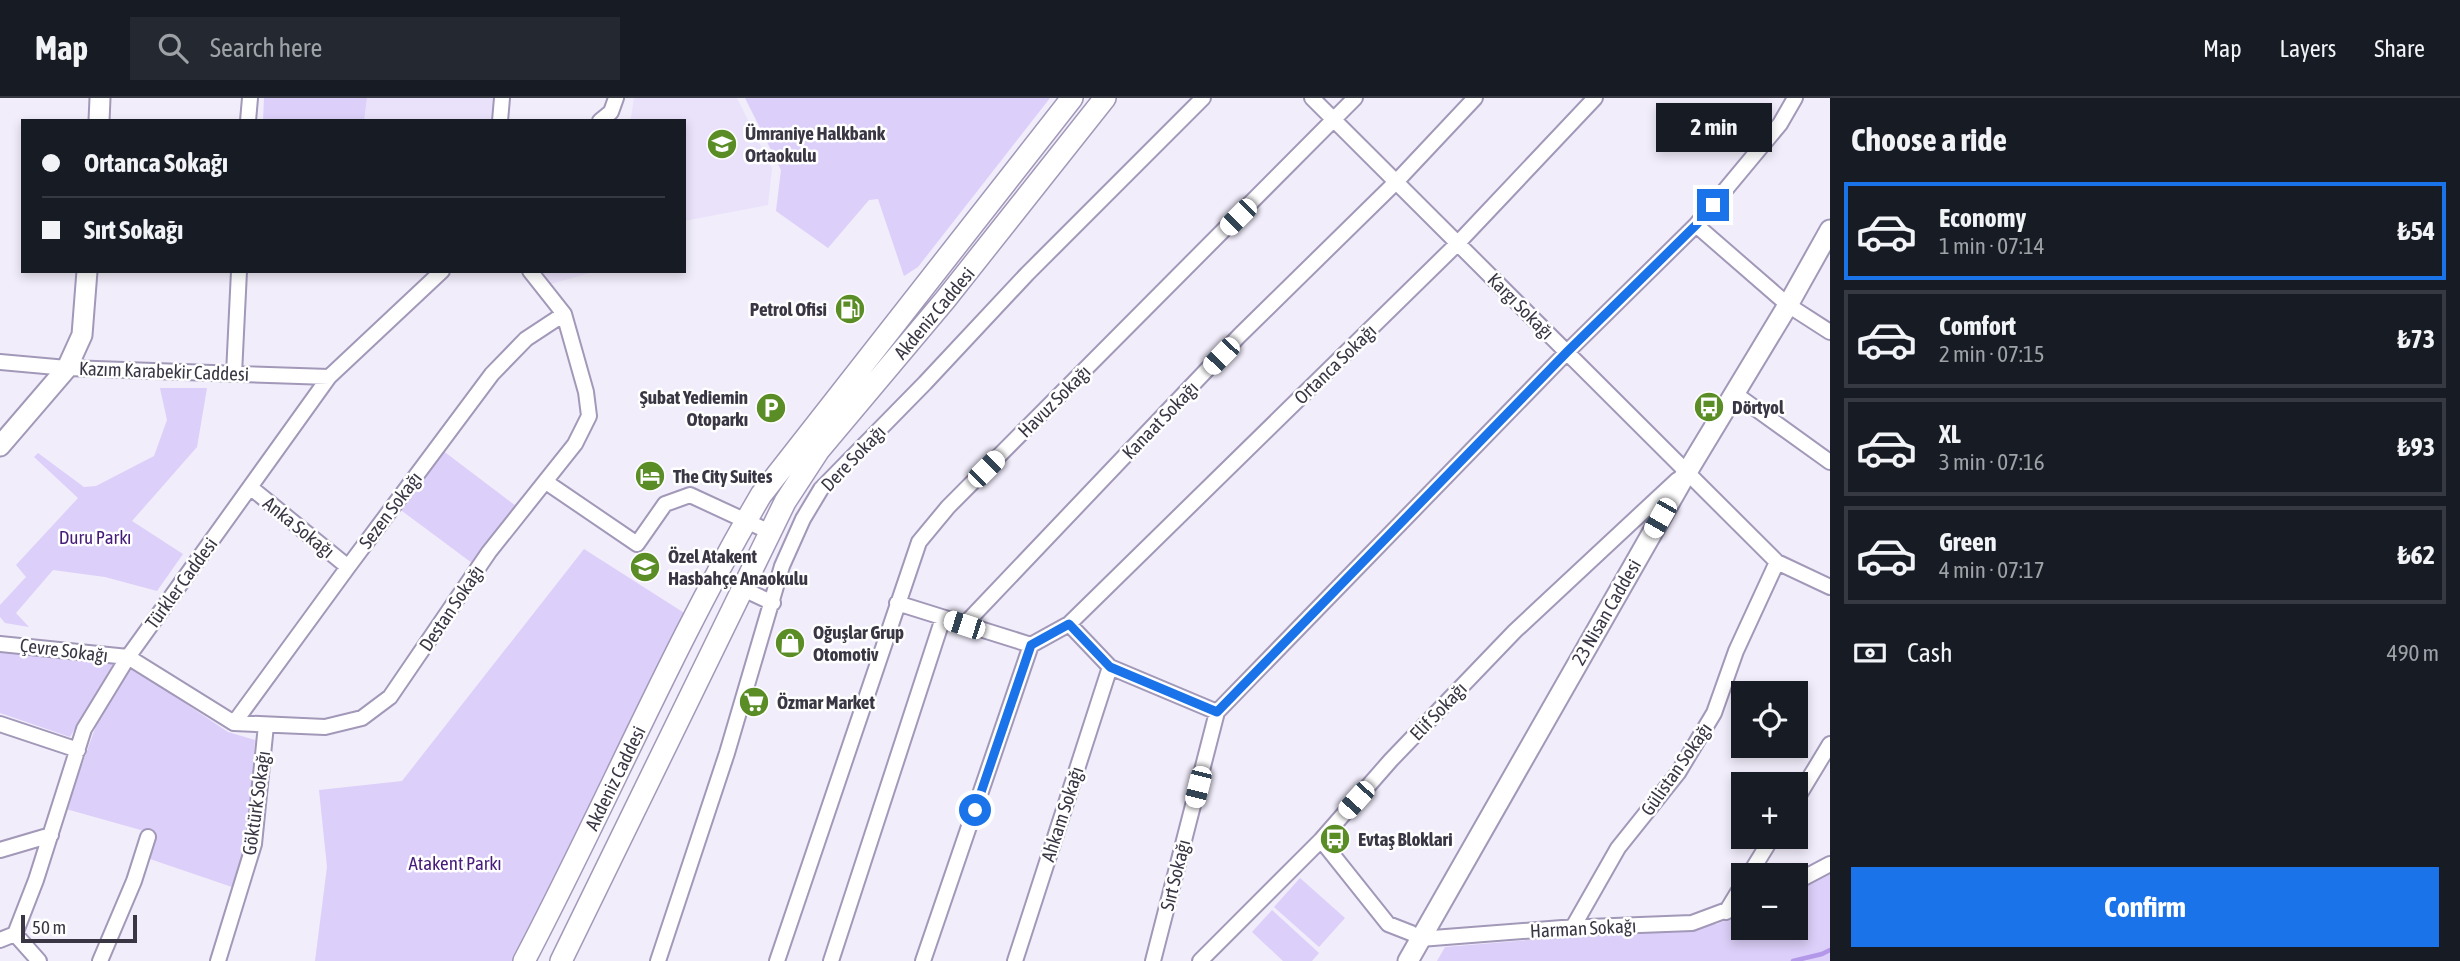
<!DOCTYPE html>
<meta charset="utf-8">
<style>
body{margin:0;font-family:"Asap Condensed",sans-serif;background:#242831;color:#f1f3f6;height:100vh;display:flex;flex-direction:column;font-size:26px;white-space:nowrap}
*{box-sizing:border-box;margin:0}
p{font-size:23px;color:#9ea1a6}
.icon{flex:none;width:38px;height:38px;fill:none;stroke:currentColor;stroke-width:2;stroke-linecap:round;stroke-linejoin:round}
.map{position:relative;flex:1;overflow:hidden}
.drawer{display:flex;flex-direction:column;background:#171b24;width:630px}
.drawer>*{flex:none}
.banner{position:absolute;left:21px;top:21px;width:665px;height:154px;border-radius:0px;box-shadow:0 4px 10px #0003;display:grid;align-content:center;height:154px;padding:0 21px;background:#171b24}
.controls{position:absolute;left:1731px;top:583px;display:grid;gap:14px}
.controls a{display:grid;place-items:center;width:77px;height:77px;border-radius:0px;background:#171b24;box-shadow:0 4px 10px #0003;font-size:35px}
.scale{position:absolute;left:21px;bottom:18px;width:116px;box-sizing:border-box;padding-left:7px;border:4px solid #3a3644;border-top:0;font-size:19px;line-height:24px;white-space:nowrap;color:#3a3644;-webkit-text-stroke:5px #fff;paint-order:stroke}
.end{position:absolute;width:32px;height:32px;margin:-16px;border:9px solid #1a73e8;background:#fff;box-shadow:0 0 0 4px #fff}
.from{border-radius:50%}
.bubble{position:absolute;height:49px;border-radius:0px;background:#171b24;box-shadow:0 4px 10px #0003;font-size:23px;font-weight:700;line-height:49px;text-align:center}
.car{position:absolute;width:21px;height:42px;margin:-21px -10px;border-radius:9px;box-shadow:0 0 5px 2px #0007;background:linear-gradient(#fff 24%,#345 0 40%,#fff 0 76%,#345 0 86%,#fff 0)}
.banner b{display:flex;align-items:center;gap:24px;height:66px;font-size:26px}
.banner b+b{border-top:2px solid #363941}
.banner i{width:18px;height:18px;background:#f1f3f6}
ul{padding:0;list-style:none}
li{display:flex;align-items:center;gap:21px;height:98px;margin:0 14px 10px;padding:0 7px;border:4px solid #363941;border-radius:0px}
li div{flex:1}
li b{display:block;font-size:26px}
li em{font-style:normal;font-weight:700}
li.active{border-color:#1a73e8}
li>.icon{width:63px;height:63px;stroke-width:1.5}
h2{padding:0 21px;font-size:32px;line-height:84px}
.pay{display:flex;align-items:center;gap:18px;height:77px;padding:0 21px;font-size:26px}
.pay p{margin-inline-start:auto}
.action{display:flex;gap:14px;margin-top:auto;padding:14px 21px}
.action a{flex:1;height:80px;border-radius:0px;background:#1a73e8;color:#fff;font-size:28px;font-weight:700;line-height:80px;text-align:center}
header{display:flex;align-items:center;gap:42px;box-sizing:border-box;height:98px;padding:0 35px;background:#171b24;border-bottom:2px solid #363941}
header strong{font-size:33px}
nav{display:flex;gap:38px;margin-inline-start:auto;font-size:24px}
.search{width:490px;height:63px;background:#242831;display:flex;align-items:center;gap:18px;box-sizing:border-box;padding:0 24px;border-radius:0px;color:#9ea1a6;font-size:26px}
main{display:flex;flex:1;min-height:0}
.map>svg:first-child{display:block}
.built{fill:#eae2fb}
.green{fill:#dccff9}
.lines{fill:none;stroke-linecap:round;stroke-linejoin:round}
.stream{stroke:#b397e9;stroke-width:4.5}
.street-casing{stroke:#a298b8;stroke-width:18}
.secondary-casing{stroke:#a298b8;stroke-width:23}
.primary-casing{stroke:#a298b8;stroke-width:24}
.street{stroke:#fff;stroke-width:14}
.secondary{stroke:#fff;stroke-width:19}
.primary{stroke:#fff;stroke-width:21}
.route{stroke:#1a73e8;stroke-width:9}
.labels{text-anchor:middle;stroke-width:5;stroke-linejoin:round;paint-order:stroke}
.poi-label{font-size:19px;font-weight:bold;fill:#3a3644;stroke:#fff;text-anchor:start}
.street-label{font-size:19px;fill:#3a3644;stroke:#fff}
.park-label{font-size:19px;fill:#471b7a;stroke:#fff}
</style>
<header>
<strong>Map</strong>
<div class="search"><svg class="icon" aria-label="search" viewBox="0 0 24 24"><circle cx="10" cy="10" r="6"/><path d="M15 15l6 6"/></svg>Search here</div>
<nav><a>Map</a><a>Layers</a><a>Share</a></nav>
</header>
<main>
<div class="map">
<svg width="1830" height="863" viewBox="0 0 1830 863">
<rect width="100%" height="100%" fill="#f1edfb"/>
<path class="built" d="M367 0H494L491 23H364Z
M634 0H737L772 70 768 107 684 123V23H629L631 20Z
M536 173H597L547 187Z"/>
<path class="green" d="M264 0H367L364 23H263Z
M745 0H1050L918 169 904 178 878 101 869 102 828 150 776 113 781 72Z
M160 290H207L197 349 132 423 183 456 157 493 105 479 53 472 16 515 29 529 5 525 0 519V507L26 479 16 467 78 400 34 359 38 355 84 389 96 388 154 358 167 322Z
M442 352 516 408 472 465 398 410Z
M584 451 689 518 516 863H315L327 769 319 692 402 683Z
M0 553 115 563 70 639 0 615Z
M131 569 228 634 255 642 246 751 232 789 150 761 155 736 66 711 96 628Z
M1830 776V863H1437L1445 849 1717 826 1743 815V830H1796V791Z
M1300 780 1345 820 1319 849 1274 809Z
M1272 812 1319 855 1312 863H1283L1252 834Z"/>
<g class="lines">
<path class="stream" d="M1793 863 1822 856 1830 852"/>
<g class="street-casing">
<path id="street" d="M1312 0 1777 464 1830 489
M248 23 250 0
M500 23 502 0
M600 23 611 14 616 0
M1696 127 1788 207 1830 234
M0 264 67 270 329 279
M234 276 239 173
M1734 295 1830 364
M546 384 637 446 665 406 690 397 770 434
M250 389 348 469
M743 491 773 505
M897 505 1031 547 1069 526 1458 145 1595 0
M1069 526 1110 569 1217 614
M964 527 1239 238 1396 84 1475 0
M0 546 128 559 234 625 325 629 362 620 390 599 489 454 575 346 589 318 586 294 564 216 530 173
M234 625 348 469 492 276 526 241 564 216
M0 626 78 652
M1796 702 1830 646
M1321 742 1388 826 1411 835 1420 841 1562 830 1692 825 1743 806
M0 752 51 737
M1749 777 1773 738
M1796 784 1830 766
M1726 814 1743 786
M1573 829 1618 750 1678 675 1714 615 1736 553 1777 464
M15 836 39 863
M0 842 15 836 36 782 84 631 128 559 329 279 442 173
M100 863 134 783 148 739
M218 863 254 746 266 627
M658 863 727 655 782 468 803 421 821 391 925 285 1027 176 1203 0
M777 863 919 444 948 409 1355 0
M831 863 943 520
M923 863 1031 547
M1015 863 1110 569
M1153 863 1217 614 1567 254 1696 127 1780 26 1795 0
M1200 863 1321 742 1391 662 1515 533 1677 382"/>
</g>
<g class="secondary-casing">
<path id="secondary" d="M99 23 100 0
M0 348 67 270 82 237 87 173
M1408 863 1687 374 1788 207 1830 132"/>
</g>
<g class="primary-casing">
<path id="primary" d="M524 863C605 709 673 547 761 397L1072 0
M561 863 785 404 819 352 945 202 1105 0"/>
</g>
<use href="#street" class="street"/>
<use href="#secondary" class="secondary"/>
<use href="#primary" class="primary"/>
</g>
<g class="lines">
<path class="route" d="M975 712 1031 547 1069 526 1110 569 1217 614 1567 254 1696 127 1713 107"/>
</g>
<defs>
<g id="school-disc" transform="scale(1.575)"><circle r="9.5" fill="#5a8d25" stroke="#fff"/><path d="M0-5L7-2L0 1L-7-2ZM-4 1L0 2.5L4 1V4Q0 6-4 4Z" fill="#fff"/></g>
<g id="fuel-disc" transform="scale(1.575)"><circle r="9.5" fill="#5a8d25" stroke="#fff"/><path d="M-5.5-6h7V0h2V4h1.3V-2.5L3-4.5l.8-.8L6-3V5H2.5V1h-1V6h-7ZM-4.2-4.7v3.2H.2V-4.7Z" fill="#fff"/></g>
<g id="bus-disc" transform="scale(1.575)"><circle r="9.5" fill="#5a8d25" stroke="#fff"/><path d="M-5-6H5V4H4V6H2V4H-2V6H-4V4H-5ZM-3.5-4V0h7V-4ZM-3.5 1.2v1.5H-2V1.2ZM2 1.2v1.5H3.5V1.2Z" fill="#fff"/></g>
<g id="parking-disc" transform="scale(1.575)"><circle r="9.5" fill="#5a8d25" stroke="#fff"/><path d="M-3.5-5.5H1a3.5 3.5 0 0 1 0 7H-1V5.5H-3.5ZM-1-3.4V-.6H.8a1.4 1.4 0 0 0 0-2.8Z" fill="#fff"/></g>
<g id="hotel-disc" transform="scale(1.575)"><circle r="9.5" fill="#5a8d25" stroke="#fff"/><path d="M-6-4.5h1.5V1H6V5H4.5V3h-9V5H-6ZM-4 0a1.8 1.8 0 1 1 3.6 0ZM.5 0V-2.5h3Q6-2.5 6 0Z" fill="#fff"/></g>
<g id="shop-disc" transform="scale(1.575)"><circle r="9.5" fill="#5a8d25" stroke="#fff"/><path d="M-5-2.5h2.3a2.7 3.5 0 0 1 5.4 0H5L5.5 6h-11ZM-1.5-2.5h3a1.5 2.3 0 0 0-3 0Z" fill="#fff"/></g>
<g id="supermarket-disc" transform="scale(1.575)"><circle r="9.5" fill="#5a8d25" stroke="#fff"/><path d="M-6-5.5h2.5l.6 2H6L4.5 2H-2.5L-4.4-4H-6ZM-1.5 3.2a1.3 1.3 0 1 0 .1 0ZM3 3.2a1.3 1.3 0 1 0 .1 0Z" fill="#fff"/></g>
</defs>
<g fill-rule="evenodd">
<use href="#school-disc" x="722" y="46"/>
<use href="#fuel-disc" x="850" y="211"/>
<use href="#bus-disc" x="1709" y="309"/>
<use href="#parking-disc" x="771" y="310"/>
<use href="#hotel-disc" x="650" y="378"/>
<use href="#school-disc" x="645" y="469"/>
<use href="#shop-disc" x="790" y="545"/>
<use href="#supermarket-disc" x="754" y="604"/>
<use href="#bus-disc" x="1335" y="741"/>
</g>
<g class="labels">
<g class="poi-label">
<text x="745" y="42">Ümraniye Halkbank<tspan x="745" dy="22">Ortaokulu</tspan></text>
<text x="827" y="218" text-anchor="end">Petrol Ofisi</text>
<text x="748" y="306" text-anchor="end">Şubat Yediemin<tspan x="748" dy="22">Otoparkı</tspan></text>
<text x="1732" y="316">Dörtyol</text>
<text x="673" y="385">The City Suites</text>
<text x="668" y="465">Özel Atakent<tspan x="668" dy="22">Hasbahçe Anaokulu</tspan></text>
<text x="813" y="541">Oğuşlar Grup<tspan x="813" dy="22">Otomotiv</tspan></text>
<text x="777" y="611">Özmar Market</text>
<text x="1358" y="748">Evtaş Bloklari</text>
</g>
<g class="street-label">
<text transform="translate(1521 208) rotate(45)" y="7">Kargı Sokağı</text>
<text transform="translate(934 215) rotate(-50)" y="7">Akdeniz Caddesi</text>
<text transform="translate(1335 266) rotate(-44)" y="7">Ortanca Sokağı</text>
<text transform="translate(164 273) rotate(2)" y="7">Kazım Karabekir Caddesi</text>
<text transform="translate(1054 303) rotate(-45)" y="7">Havuz Sokağı</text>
<text transform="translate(1160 322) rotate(-46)" y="7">Kanaat Sokağı</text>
<text transform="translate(853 360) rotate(-46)" y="7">Dere Sokağı</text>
<text transform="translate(390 412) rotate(-53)" y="7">Sezen Sokağı</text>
<text transform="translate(299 429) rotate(39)" y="7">Anka Sokağı</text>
<text transform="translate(181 485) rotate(-54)" y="7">Türkler Caddesi</text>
<text transform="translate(451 510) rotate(-56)" y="7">Destan Sokağı</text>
<text transform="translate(1606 514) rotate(-60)" y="7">23 Nisan Caddesi</text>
<text transform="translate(64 552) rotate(7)" y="7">Çevre Sokağı</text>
<text transform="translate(1438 613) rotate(-46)" y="7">Elif Sokağı</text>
<text transform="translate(1676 671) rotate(-55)" y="7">Gülistan Sokağı</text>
<text transform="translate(615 680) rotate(-64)" y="7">Akdeniz Caddesi</text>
<text transform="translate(256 705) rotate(-82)" y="7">Göktürk Sokağı</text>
<text transform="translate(1062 716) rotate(-72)" y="7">Ahkam Sokağı</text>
<text transform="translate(1175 777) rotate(-76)" y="7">Sırt Sokağı</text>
<text transform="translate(1583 830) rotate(-3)" y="7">Harman Sokağı</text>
</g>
<g class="park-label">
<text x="95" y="446">Duru Parkı</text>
<text x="455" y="772">Atakent Parkı</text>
</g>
</g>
</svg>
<div class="controls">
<a><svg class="icon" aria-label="locate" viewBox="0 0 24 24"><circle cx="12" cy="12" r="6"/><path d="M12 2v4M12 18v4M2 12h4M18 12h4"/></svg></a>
<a>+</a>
<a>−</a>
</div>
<div class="scale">50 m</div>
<i class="end from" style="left:975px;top:712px"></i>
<i class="end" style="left:1713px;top:107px"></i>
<div class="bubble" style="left:1656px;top:5px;width:116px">2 min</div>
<i class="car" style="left:1238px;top:119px;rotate:225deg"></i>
<i class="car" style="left:1221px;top:258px;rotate:224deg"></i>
<i class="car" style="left:986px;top:371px;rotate:45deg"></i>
<i class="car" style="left:1660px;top:420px;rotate:210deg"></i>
<i class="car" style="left:964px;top:527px;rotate:288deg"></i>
<i class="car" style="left:1198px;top:689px;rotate:194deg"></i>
<i class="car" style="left:1356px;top:702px;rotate:222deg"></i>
<div class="banner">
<b><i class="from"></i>Ortanca Sokağı</b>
<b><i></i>Sırt Sokağı</b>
</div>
</div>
<section class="drawer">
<h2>Choose a ride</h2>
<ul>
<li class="active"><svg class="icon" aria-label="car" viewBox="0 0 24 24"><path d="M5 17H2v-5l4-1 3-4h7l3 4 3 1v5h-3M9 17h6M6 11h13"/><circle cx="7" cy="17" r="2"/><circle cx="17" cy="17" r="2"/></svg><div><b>Economy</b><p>1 min · 07:14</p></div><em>₺54</em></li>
<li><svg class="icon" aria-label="car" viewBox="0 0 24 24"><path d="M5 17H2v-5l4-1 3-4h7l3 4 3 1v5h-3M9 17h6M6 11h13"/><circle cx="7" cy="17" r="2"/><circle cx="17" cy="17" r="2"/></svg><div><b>Comfort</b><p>2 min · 07:15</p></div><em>₺73</em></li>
<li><svg class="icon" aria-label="car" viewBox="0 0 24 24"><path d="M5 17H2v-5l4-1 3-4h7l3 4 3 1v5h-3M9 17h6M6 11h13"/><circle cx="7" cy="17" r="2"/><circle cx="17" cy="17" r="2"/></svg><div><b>XL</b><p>3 min · 07:16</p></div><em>₺93</em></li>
<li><svg class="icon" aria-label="car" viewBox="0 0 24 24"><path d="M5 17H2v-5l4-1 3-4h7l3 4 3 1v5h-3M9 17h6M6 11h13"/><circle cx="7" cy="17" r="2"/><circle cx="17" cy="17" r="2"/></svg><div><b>Green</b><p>4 min · 07:17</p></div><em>₺62</em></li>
</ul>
<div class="pay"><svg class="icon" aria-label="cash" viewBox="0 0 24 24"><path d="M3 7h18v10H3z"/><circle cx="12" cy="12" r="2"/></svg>Cash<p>490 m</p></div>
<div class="action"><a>Confirm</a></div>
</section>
</main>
